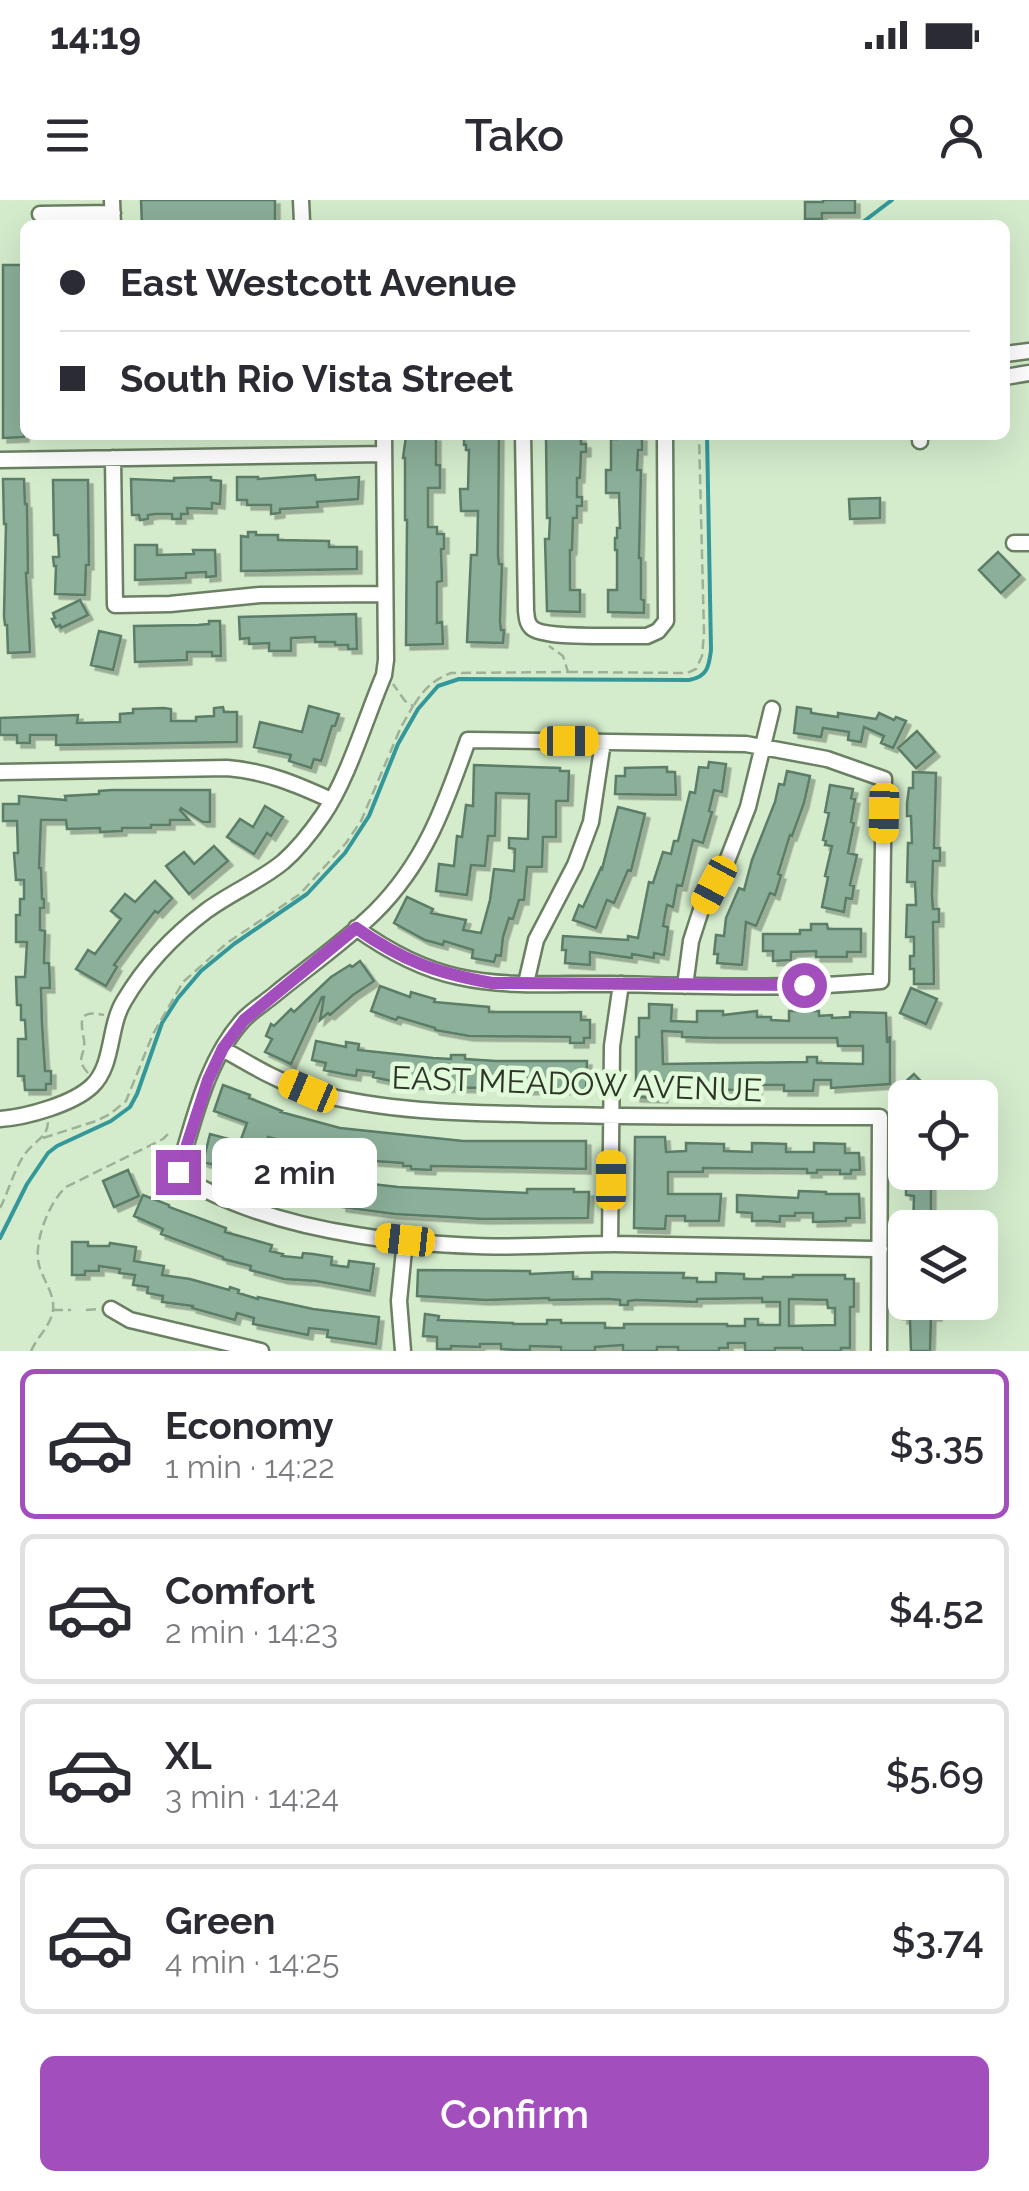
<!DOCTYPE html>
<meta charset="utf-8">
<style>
body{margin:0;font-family:Raleway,sans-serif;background:#f7f7f7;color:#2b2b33;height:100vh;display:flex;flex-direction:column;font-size:38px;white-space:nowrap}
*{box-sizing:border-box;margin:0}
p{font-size:32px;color:#7c7c81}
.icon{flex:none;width:55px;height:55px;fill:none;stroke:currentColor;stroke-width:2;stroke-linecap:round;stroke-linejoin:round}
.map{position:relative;height:1151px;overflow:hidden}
.sheet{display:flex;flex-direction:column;background:#fff;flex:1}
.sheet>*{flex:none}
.top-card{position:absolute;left:20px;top:20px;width:990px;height:220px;border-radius:15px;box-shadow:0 10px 40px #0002;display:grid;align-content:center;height:220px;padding:0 40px;background:#fff}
.fabs{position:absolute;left:888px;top:880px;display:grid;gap:20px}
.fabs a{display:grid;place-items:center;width:110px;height:110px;border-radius:15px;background:#fff;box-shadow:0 10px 40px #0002;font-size:50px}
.end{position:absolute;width:45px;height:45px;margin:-22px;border:12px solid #a34ebd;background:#fff;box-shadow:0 0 0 5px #fff}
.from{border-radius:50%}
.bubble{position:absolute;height:70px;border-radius:15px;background:#fff;box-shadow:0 10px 40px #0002;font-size:32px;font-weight:600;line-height:70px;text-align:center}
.car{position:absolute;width:30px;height:60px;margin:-30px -15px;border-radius:12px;box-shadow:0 0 8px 2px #0007;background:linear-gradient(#f5c518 24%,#345 0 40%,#f5c518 0 76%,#345 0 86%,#f5c518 0)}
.top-card b{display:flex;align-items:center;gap:35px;height:95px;font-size:38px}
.top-card b+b{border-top:2px solid #e1e1e2}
.top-card i{width:25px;height:25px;background:#2b2b33}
ul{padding:18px 0 0;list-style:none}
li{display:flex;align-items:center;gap:30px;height:150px;margin:0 20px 15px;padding:0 20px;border:5px solid #e1e1e2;border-radius:15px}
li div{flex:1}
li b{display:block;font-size:38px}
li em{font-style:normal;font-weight:600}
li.on{border-color:#a34ebd}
li>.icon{width:90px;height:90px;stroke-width:1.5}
.cta{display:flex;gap:20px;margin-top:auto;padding:20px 40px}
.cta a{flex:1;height:115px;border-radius:15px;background:#a34ebd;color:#fff;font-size:40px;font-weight:600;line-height:115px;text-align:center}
.status{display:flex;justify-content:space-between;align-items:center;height:70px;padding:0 50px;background:#fff;direction:ltr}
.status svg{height:28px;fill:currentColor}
header{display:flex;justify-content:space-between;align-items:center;height:130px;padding:0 40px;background:#fff;font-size:45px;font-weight:600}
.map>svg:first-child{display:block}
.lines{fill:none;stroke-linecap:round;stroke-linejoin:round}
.stream{stroke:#349799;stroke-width:4}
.building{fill:#8baf99;stroke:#5b7d68;stroke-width:2.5;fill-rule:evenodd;filter:url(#shadow)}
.minor-casing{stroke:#6b8063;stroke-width:19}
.path{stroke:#9eb198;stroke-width:2.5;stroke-dasharray:10 5;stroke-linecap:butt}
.minor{stroke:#fff;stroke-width:14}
.route{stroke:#a34ebd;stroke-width:12}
.labels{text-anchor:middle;stroke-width:9;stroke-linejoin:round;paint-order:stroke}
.street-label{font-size:32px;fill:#2c3528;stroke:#e1fad9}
</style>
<div class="status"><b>14:19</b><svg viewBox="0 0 49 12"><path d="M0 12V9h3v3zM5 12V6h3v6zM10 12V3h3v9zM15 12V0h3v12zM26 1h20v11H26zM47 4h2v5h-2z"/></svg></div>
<header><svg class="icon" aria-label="menu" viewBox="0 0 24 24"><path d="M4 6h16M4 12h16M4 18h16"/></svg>Tako<svg class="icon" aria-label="person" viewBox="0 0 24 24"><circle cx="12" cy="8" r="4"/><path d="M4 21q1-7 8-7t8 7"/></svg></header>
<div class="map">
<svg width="1029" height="1151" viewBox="0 0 1029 1151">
<defs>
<filter id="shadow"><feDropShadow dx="4.5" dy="4.5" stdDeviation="0" flood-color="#0004"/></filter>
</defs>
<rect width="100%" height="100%" fill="#d4eccc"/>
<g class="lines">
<path class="stream" d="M859 25 892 0
M0 1038 27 984 48 953 57 946 111 921 130 907 137 894 162 823 178 798 201 771 234 744 307 694 345 653 369 616 398 544 418 509 438 486 459 479 689 480C707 477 709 467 711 450L707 235"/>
</g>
<path class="building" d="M141 0H275V25H142Z
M823 0H855V13H822V19H805V2H823Z
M3 65H24V237L3 238Z
M464 235H499L498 355 499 364H502L500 421 501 430H504L503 443 467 442 471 355H477L478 311H461L460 289H468L469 250H466V245H464Z
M406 236 436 237V265H440V288H428V327H437V334H444V349H441L442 381 437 382V423L442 422 443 444 406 445 407 320H405V258H403Z
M546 237H581V244H586V252H581L580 278H577V297H582V306H577V318H573L572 350H570V390H580V412L547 411 545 339H549L550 318H547Z
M617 237H642V250H638L637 270H641L639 358H641V399L644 400V413L608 412V390H617V350H615V338H617V328H620L619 293H606V270H611V239H617Z
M315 275 316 280 359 277 358 299 317 302 318 307 280 309V313L271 314V305H247V300H237V277H258V279Z
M211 277V280L221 281 220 304 212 303V309L187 308 188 314H181V319H172V314H155L148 315V319L140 320 139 315H132L131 279 174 281V278Z
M3 279H24L25 304H27L28 373H26L30 452 8 453 7 425H5L4 416 6 324H4Z
M53 280H88L89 365H86L85 395 55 394 56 366H54L53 357H59L58 335H54Z
M880 298V318L850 319 849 299Z
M248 332H256V335H278V340L329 341V347H357V369L241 371V336L248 337Z
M135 345H157V355L194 354 193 350H215L216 376 206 377V372L186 373V378L135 380Z
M998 352 1020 375 1001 393 979 370Z
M80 400 88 415 61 428 60 425 56 427 52 419 55 418 53 413Z
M356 414 357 449H348V445H335V442H315V437L291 438V451H269V443L249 444V438L240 439 239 417Z
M209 421H220L221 456H212V452H187V460L135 462 134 426 198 425 209 424Z
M99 431 121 436 113 470 91 465Z
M309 506 339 514 335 526H332L321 561 314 559 311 568 289 561 291 555 254 547 260 522 302 532Z
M223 507 224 512H237V542L56 545V535H30V543H17V535H0V518L78 515 77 523 120 522V514L133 513V509L164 508 171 509V521H196V517L214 516V508Z
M797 507 811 509V513L838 517V513L876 519 879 513 894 520 896 517 906 521 893 548 881 543 884 536 864 527 861 542 848 540 849 532 823 528 821 537 794 533Z
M917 531 935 552 916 568 898 548Z
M709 562 726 564 722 592 714 590 709 611 712 612 703 643 693 640 682 686 677 685 673 707 667 705 663 726 668 727 664 755 654 753V758L632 754V758L590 752V765L565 763 566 750H562L563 736 628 740V736L638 738 649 682 653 683 663 652 671 654 674 641H678L690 592 695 593 699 567 708 568Z
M474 565 560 568V571H569L568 601H556V637H543L542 667H527L524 700H519L513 719 509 718 503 737 501 756 496 755 494 762 472 758 473 750 444 741 443 745 425 740 394 723 407 697 433 709 431 713 466 720 463 730 481 733 490 700 494 669 514 671 515 649 509 648V638L528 639 529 594 496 593 495 636H488L485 666 471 665 467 695 436 691 439 664 454 666 457 636 462 637 466 605 473 606Z
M667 567V572H675L676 595 615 594 616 576H625V568Z
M787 571 810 576 804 603 792 636 790 635 778 674 781 675 775 695 770 693 756 726 746 722 742 765 717 763 718 754H714L716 735 724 736 726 718 739 688 744 690 752 660 775 602 779 584 784 585Z
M913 572 936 573 934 648H940V661H933L932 695 933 709H939V722H933L934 784H914V769H910V756H914V737H906L907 705H916L915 682H907L908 643H912L911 616H907V603L909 588H913Z
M830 585 853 589 851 598 855 599 851 622 854 623 848 653 857 655 850 685 854 686 852 699 846 698 844 712 822 707 828 677 825 676 832 646 825 645 826 641 823 640 829 613 825 612Z
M112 590H210V622H203L181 608 180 610 189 620H170V625H151V628H122V631L100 632V628L67 629 66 620H41L39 668H41L42 699H44V708H40V730L45 731 44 763H49L50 788H41L42 823 45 871H51V884H46V890H25L24 876H18V839H26L25 820H21V805H17L16 777H25L27 742H16V715H20V699H24V680H16L14 653H18L17 621H3V604H19V596L66 600 65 596 99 594V591Z
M265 606 283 617 271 636 267 633 254 654 227 637 240 619 253 627Z
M618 607 645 614 631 671 628 670 614 703 607 700 596 728 573 720 579 705 583 707 601 668 602 669Z
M214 646 228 661 189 694 166 666 184 652 194 664Z
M155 681 172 698 158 713 155 711 130 743 114 765 117 767 106 786 76 769 88 750 95 754 121 719 111 711 125 694 135 702Z
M811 724H827L828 729H861V752H847V757H816V751L791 752V760L773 761V751H763V734H800V730H811Z
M360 761 374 781 353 795 330 815 328 813 320 820 324 797H322L291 864 265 852 272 839 266 836 271 824 274 826 291 809 294 812 331 777 350 765 352 767Z
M380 786 410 797 411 792 435 799 434 802 489 807V812H581V820H590V838H584V843H570V837L469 836 435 830V828L398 817 396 820 371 811Z
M911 788 937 799 926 824 900 813Z
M649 804 672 805 671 821 697 822V811H723V815L757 811V817H771V820L789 821V811H819V816L832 815V818L850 817V812L886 813 887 843 890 836V884L831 888V880H814L813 891H784V885H758L757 891 691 888V881H664L663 898 636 897V837H639V818H649ZM662 831 682 832V837L713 838H837L838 846H863V864L817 863V857H807V862L663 864Z
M316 841 346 847V842L359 844 358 850 433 858 451 859V855H465V859L496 861H587L586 889 508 890V882L481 881V888L445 887 446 885 405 884 373 877 374 872 357 870 356 876 343 874 324 870 326 863 312 860Z
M914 874 936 898H899L894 892Z
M223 885 250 895 249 898 282 911 281 912 340 928 463 941H586V969L431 966V970L411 969V966H403V963L374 961 375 957 342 956 268 937 260 957 298 965 297 971 329 977 328 979 398 987 527 993V989H574V992H589L588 1018 483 1019 395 1014 342 1007V999L312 994 310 1001 277 992 278 986 259 982 257 985 232 975 234 970 203 962 210 934 240 942 247 923 214 911Z
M635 937H665L666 952 686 951V943L724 944V951L752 952V943L786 944V952H814V943L845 944V953H859L860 970H851V974H840V970H817V973H807V969H799L703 968V972H668V994H721L719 1021H685V1016H666L665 1029 634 1028Z
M128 970 139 996 114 1007 103 981Z
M906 972H931V1028H913L914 996 906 995Z
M799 991 826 992V994H859L860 1018H846V1021L813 1022V1013H795V1016H780V1022L767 1021H752V1013L737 1012V995L798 998Z
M143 995 169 1005V1007L226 1028 225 1032 272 1045 270 1051 283 1054 282 1056 302 1058 303 1053 313 1054 332 1057 331 1065 348 1067 349 1061 374 1064 370 1091 316 1081 284 1079 250 1070 251 1066 223 1059V1057L161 1034 163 1029 134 1016Z
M72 1042H88V1046H109L110 1043 136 1047 134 1061 164 1066 162 1075 190 1079 229 1090 230 1087 239 1090 238 1093 258 1099V1097L313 1109 379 1117 376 1144 327 1137 328 1130 309 1128 308 1135 253 1124 254 1118 237 1113 235 1120 192 1108 193 1106 162 1102 163 1096 147 1093 148 1087 133 1085 135 1075 119 1073 120 1069 99 1066V1071H85V1075H72Z
M418 1070 530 1071V1074L573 1072V1079H592V1072L684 1073 683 1078H697V1082H716V1073L744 1074V1079H763V1077H793V1075H845V1079H854V1107H850V1148H841V1151H803L802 1148H775V1151H745V1143H728V1148H719V1151H678V1147H657V1151H623V1145L595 1147V1151H561V1147L530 1146V1150H517L501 1149V1144H480V1147L451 1146V1149H437V1137L423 1136 425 1114 439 1116 438 1120 513 1123V1124H547V1120H561V1123H605V1128H624V1124H727V1126H745V1119H758V1125H780V1102H762V1098L697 1099V1102L636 1100 628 1101V1105H620V1100L608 1099 549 1100V1098L485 1100 417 1096ZM789 1099 827 1100 828 1108H835V1125L789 1126Z
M903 1102H937V1116H931L930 1151H911L910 1119H903Z"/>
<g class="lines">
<g class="minor-casing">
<path id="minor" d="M112 0 113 25
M301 0 302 22
M40 14 113 13
M1005 154 1029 151
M1005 177 1029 173
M523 235 526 411C527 417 526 422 531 427 542 440 626 435 647 436L658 431 666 421 665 235
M920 235V241
M113 258 115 405 170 404 260 395 385 394
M0 260 384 254
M1014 343H1029
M0 572 227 568C265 571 296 584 331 600
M356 728C388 751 421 769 459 777 508 788 562 783 612 784 702 786 792 790 881 781L884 579 827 559 746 544 468 540C445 605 425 663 374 713 343 743 307 768 274 795 264 803 253 810 244 819 206 860 194 921 178 972 197 988 222 998 245 1007 318 1034 399 1043 477 1046 522 1048 568 1044 614 1044 702 1045 791 1048 880 1049
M526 783 536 740 575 665 591 622 603 542
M685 786 691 741 701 710 727 661 748 607 772 509
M223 849C251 865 280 883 312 892 393 914 477 913 561 915 667 917 774 917 880 917L879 1151
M0 919C27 917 73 904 92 886 114 865 108 827 124 801 144 767 174 735 206 711 230 693 260 681 283 662 298 649 312 631 323 615 348 579 366 517 384 475L386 460 384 235
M610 1044 612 846 621 784
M111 1109 130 1120 261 1151
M403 1151 399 1101 405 1040"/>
</g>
<path class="path" d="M568 472 687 473 696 469 702 456 704 433 699 235
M414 505C424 489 433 480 451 473L568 472 563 456 549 446
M88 873C74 857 86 857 84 840 81 822 77 809 104 815
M43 938 96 921 110 914 126 901 153 834 183 782 227 743 300 694 346 643 361 621 401 527 413 506 405 501 393 484
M0 1008C10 989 16 961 31 947 41 937 48 935 48 920
M53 1110H71
M86 1110 99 1109
M31 1151C37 1137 51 1126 53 1110 55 1094 43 1080 39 1065 33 1043 49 1002 66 987L163 939 169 933"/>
<use href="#minor" class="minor"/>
</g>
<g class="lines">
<path class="route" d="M178 972 208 880 223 848 244 820 356 728C403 761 436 773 492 783L804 785"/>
</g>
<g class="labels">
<g class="street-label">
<text transform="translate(577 884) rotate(2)" y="11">EAST MEADOW AVENUE</text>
</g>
</g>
</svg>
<div class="fabs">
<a><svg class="icon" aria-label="locate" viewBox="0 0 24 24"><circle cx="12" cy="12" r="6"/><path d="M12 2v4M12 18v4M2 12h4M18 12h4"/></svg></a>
<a><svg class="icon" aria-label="layers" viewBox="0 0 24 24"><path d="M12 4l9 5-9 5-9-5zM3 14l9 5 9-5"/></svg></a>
</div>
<i class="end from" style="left:804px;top:785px"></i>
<i class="end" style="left:178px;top:972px"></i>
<div class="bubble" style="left:212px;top:938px;width:165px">2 min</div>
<i class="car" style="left:569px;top:541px;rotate:90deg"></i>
<i class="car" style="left:884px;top:613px;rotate:181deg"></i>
<i class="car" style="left:714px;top:685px;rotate:208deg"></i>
<i class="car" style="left:308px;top:891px;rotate:293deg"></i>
<i class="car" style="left:611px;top:980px;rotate:0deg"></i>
<i class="car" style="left:405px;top:1040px;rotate:276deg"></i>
<div class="top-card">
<b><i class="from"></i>East Westcott Avenue</b>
<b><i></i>South Rio Vista Street</b>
</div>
</div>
<section class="sheet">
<ul>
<li class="on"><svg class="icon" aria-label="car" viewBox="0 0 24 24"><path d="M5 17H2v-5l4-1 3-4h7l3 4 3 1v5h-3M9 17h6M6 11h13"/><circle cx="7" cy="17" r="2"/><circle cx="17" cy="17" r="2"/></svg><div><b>Economy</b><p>1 min · 14:22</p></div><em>$3.35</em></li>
<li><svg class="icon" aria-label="car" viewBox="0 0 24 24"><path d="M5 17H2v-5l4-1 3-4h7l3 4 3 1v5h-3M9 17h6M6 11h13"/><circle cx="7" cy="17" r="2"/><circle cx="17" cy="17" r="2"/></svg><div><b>Comfort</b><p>2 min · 14:23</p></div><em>$4.52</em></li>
<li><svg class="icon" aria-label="car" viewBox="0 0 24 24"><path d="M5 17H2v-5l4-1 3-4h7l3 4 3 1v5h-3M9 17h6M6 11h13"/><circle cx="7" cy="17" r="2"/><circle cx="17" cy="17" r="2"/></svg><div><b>XL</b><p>3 min · 14:24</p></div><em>$5.69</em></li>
<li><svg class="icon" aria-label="car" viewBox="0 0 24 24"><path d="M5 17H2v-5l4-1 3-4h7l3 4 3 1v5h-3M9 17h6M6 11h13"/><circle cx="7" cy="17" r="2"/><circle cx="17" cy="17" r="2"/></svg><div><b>Green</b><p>4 min · 14:25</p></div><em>$3.74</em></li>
</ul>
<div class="cta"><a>Confirm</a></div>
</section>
